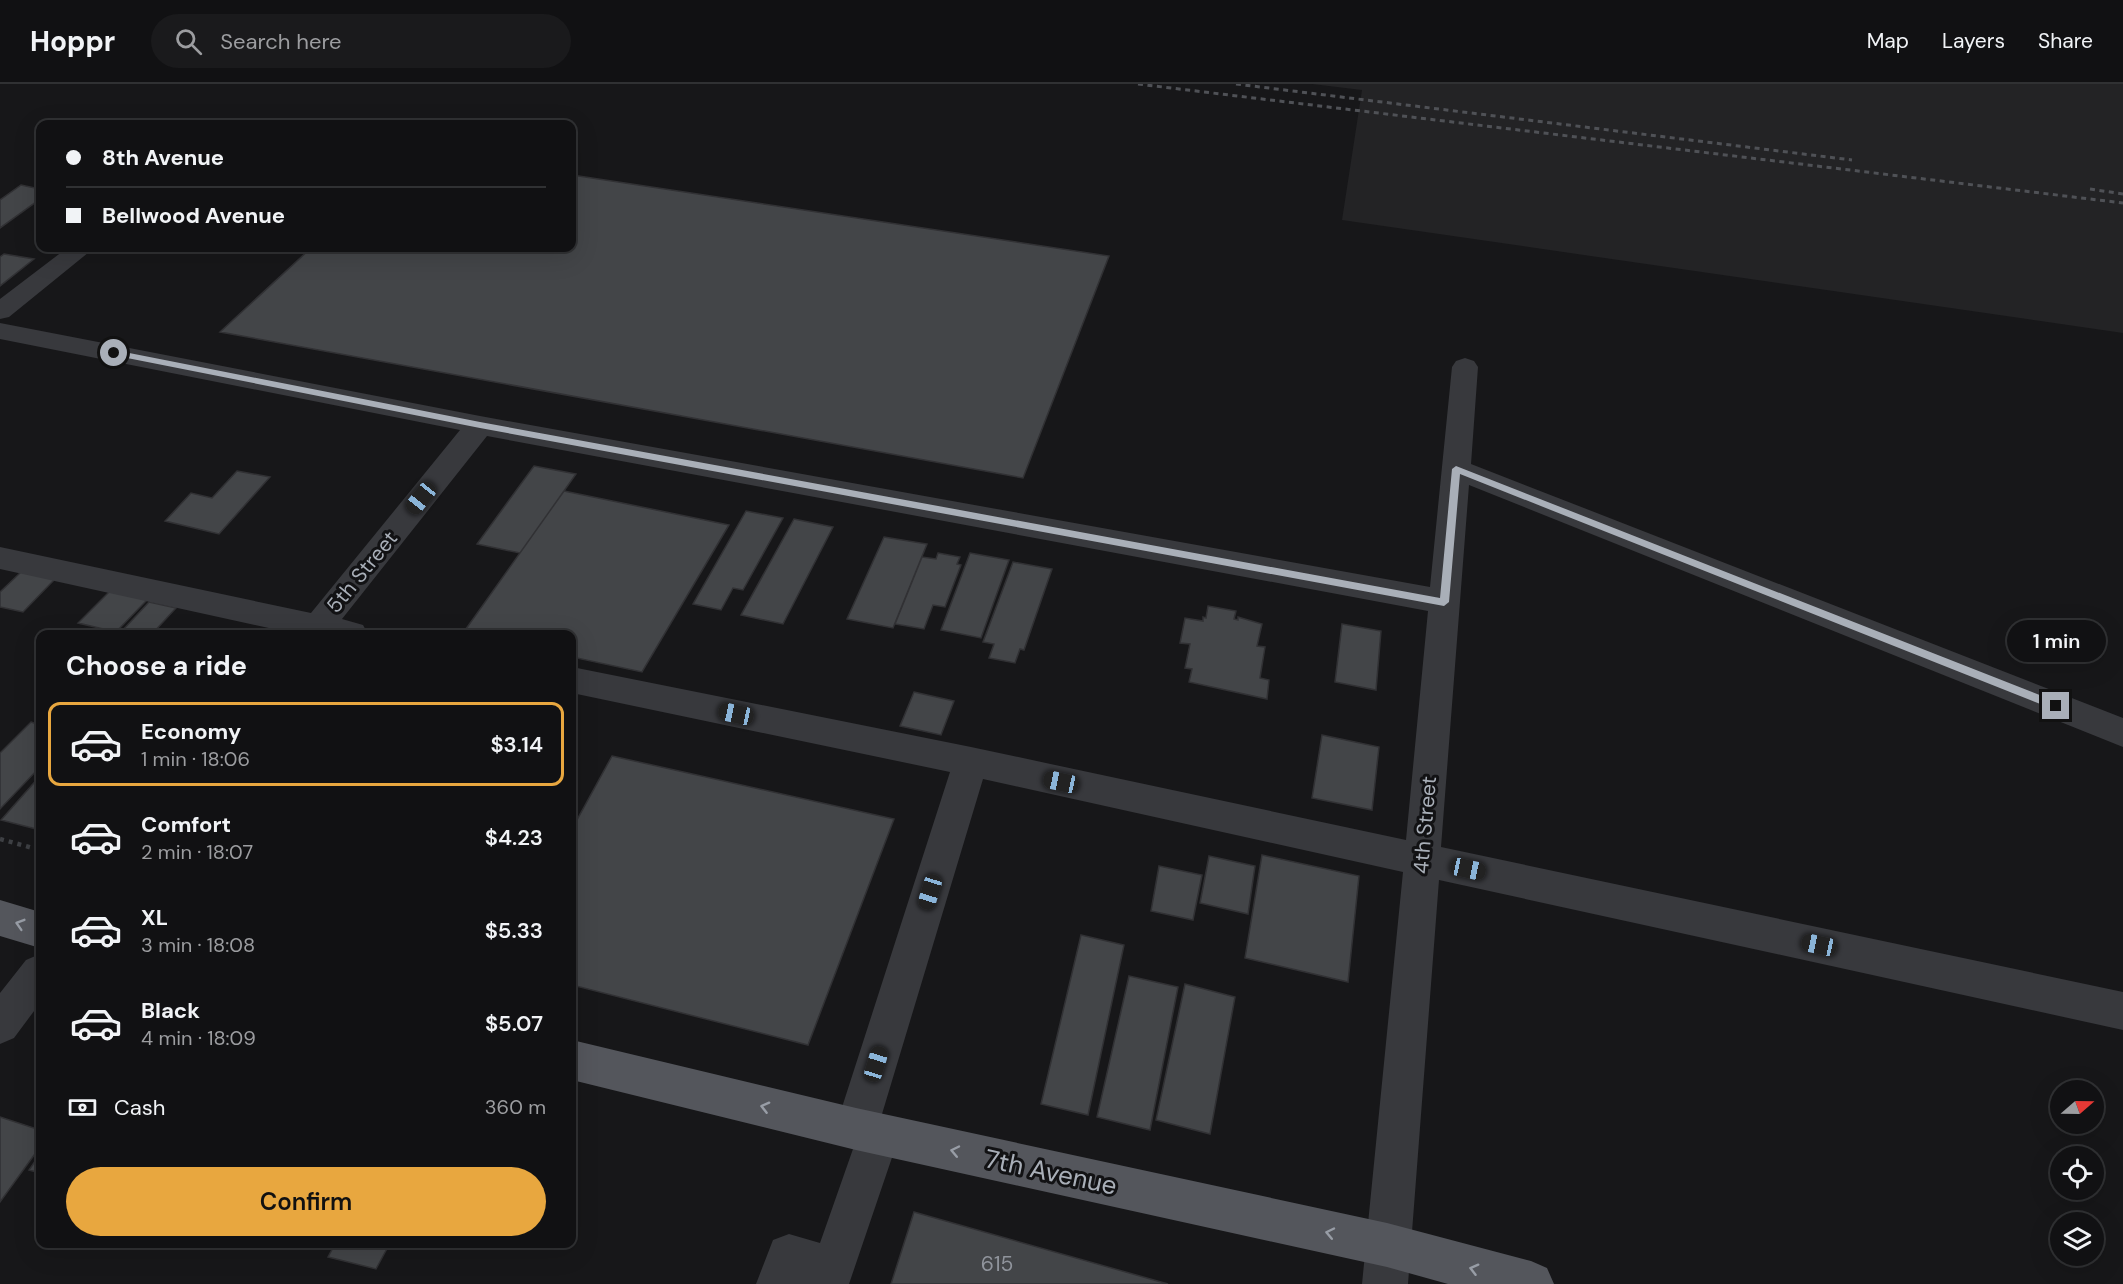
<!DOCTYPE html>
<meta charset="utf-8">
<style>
body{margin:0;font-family:"DM Sans",sans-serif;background:#1a1a1c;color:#f1f3f6;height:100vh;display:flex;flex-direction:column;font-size:22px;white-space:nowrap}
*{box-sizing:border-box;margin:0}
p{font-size:20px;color:#9c9da0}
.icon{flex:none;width:33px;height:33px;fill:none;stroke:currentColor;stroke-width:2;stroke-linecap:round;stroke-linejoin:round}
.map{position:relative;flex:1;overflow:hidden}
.panel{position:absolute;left:36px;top:546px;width:540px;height:618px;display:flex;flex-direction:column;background:#111113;border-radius:12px;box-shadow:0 6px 24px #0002,0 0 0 2px #303133}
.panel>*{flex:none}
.top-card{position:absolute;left:36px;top:36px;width:540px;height:132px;border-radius:12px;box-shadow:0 6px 24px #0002,0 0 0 2px #303133;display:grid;align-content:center;height:132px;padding:0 30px;background:#111113}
.needle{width:39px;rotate:70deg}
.tools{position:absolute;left:2050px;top:996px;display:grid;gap:12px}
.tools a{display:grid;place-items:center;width:54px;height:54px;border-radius:50%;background:#111113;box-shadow:0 6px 24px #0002,0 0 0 2px #303133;font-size:30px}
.end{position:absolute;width:27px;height:27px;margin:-14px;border:8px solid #a9afb8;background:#111;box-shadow:0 0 0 3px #111}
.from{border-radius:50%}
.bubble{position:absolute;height:42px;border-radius:21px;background:#111113;box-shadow:0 6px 24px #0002,0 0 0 2px #303133;font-size:20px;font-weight:600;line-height:42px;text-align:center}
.car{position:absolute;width:18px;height:36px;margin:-18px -9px;border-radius:8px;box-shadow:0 0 4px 2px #0007;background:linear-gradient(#222 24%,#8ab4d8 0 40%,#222 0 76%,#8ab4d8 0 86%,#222 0)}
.top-card b{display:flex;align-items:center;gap:21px;height:57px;font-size:22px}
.top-card b+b{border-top:2px solid #303133}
.top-card i{width:15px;height:15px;background:#f1f3f6}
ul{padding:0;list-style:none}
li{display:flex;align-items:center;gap:18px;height:84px;margin:0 12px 9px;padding:0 18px;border:3px solid transparent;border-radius:12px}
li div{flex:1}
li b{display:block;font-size:22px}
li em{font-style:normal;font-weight:600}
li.selected{border-color:#e8a73f}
li>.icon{width:54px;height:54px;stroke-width:1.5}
h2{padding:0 30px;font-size:27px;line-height:72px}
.pay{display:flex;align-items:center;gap:15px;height:66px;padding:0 30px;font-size:22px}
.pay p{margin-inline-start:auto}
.button{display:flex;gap:12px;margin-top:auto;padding:12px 30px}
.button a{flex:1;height:69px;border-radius:36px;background:#e8a73f;color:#111;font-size:24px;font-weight:600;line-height:69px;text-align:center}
header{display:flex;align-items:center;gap:36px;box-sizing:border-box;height:84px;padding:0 30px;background:#111113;border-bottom:2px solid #303133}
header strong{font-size:28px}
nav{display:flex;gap:33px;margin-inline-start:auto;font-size:21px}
.search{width:420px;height:54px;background:#1a1a1c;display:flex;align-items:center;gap:15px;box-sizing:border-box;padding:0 21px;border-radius:33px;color:#9c9da0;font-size:22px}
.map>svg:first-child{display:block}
.built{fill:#232325}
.building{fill:#434548;stroke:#313134;stroke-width:1.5}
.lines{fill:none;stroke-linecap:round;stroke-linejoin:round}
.path{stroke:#3e4044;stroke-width:4.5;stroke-dasharray:4 5;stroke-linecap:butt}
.minor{fill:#38393d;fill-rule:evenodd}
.major{fill:#54565c;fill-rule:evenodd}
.rail{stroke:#4f5156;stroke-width:3;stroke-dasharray:5 4.5;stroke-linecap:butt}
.oneway{stroke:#989da6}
.route{fill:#a9afb8}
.labels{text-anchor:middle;stroke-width:6;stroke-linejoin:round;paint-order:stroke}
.street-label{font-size:21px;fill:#a9afb8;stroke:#121214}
.near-number-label{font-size:21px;fill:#90949c}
.near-street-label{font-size:26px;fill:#a9afb8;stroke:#121214}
</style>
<header>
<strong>Hoppr</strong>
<div class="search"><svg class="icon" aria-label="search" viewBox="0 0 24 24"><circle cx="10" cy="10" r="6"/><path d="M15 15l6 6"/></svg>Search here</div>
<nav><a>Map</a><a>Layers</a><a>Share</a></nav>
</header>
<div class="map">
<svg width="2123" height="1200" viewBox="0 0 2123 1200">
<rect width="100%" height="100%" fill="#171719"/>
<path class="built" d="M1312 0H2123V249L1342 136 1362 6Z"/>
<path class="building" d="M572 91 1109 172 1023 394 220 248 311 164H572Z
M21 101 40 105V115L0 144V116Z
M4 170 34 175 0 202V173Z
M534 382 576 390 520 469 477 460Z
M237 387 270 393 219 450 165 437 191 409 212 414Z
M564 407 729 441 642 588 572 573V550L463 549Z
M746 427 783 434 743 506 733 504 721 526 693 520Z
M794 435 833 443 783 540 741 531Z
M884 453 927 460 893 544 847 535Z
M938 469 960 473 957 480 961 481 945 523 933 521 924 545 895 540 922 473 936 475Z
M970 469 1009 476 981 554 941 546Z
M1013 478 1052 485 1024 566 1020 565 1015 579 989 574 994 560 983 558Z
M21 488 55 495 23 528 0 523V508Z
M111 506 147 516 116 548 78 539Z
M149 518 176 524 152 550 120 549Z
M1208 522 1236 527 1234 535 1238 536V533L1262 540 1257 562 1265 563 1260 594 1269 596 1267 615 1189 598 1192 585 1185 584 1190 560 1180 559 1185 534 1203 537V533L1206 534Z
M1342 540 1381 547 1376 606 1335 598Z
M914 608 954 617 941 651 900 642Z
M31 638 40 641V683L0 725V669Z
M1322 651 1379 663 1372 726 1312 714Z
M612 672 894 735 808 961 572 901V745Z
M40 692V746L1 736Z
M1262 771 1359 792 1348 898 1245 874Z
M1209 772 1255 782 1248 830 1200 819Z
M1159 782 1202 791 1193 836 1151 827Z
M1081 851 1124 861 1088 1031 1041 1020Z
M1129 892 1178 903 1150 1046 1097 1033Z
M1185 900 1235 913 1210 1050 1156 1036Z
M0 1033 40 1046V1063L0 1118Z
M40 1070V1089L29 1086Z
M914 1128 1168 1200H891Z
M335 1160H396L395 1162 389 1161 376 1185 328 1173Z"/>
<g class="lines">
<path class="path" d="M0 755 40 766"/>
<path class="minor" d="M67 164H94L9 233 0 235V215Z
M0 239 480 332 1430 503 1452 283 1456 277 1465 274 1474 277 1478 283 1471 380 2123 634V663L1469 401 1441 763 2123 908V946L1439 796 1408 1200H1362L1403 788 983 695 882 1030 894 1035 900 1050 849 1200H756L773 1156 789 1150 820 1159 853 1065 841 1060 835 1045 950 688 572 609V583L971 663 1406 756 1428 527 487 352 342 535 363 541 368 550H296L0 485V463L311 529 460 346 0 255Z
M40 870V919L14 954 0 960V909L26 876Z"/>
<path class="major" d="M0 816 40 828V864L0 852Z
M572 956 856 1024 1387 1139 1531 1177 1547 1184 1554 1200H1448L1387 1183 856 1066 572 996Z"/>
<path class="rail" d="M1138 0 2123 119
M1236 0 1852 76
M2090 105 2123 110"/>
</g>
<defs><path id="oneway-chevron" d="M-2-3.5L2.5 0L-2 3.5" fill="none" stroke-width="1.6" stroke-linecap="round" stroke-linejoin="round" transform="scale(1.5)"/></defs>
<g class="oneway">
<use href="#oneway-chevron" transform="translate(20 840) rotate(-163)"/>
<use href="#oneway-chevron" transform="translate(765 1023) rotate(-166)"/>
<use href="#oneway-chevron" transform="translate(955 1067) rotate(-168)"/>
<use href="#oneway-chevron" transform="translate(1330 1149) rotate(-168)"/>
<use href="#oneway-chevron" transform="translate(1474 1185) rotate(-165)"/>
</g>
<path class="route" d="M114 266 480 338 1440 514 1452 385 1456 382 2060 619 2061 622 2060 625H2053L1460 390 1449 518 1444 522 480 344 112 271V267Z"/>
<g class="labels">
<g class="street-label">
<text transform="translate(362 488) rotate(-51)" y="7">5th Street</text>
<text transform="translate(1425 741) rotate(-85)" y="7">4th Street</text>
</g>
<g class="near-number-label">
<text x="997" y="1187">615</text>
</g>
<g class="near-street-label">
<text transform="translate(1051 1088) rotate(12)" y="9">7th Avenue</text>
</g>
</g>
</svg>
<div class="tools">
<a><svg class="needle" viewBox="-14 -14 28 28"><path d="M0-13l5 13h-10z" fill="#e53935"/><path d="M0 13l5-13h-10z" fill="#9c9da0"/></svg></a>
<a><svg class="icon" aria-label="locate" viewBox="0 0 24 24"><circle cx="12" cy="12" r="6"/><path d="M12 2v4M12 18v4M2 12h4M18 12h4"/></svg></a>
<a><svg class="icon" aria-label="layers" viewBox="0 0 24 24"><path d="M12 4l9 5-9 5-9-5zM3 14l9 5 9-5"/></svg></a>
</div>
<i class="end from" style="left:114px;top:269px"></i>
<i class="end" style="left:2056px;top:622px"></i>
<div class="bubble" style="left:2007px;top:536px;width:99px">1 min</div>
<i class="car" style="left:421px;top:414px;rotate:219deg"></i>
<i class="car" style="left:736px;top:630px;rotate:282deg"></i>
<i class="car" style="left:1061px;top:698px;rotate:282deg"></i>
<i class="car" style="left:1468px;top:785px;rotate:102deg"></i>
<i class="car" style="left:930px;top:808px;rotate:197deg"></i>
<i class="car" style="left:1819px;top:861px;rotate:282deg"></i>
<i class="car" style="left:876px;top:980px;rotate:17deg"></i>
<div class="top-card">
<b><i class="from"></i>8th Avenue</b>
<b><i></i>Bellwood Avenue</b>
</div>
<section class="panel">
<h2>Choose a ride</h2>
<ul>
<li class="selected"><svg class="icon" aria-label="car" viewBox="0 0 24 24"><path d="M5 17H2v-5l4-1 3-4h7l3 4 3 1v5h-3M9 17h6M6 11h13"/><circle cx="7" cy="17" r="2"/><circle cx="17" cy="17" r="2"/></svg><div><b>Economy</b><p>1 min · 18:06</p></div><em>$3.14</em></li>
<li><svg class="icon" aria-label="car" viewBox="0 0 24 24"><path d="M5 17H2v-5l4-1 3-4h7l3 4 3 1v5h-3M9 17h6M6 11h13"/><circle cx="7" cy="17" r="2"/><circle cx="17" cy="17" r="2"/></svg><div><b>Comfort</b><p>2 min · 18:07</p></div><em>$4.23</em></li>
<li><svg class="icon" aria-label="car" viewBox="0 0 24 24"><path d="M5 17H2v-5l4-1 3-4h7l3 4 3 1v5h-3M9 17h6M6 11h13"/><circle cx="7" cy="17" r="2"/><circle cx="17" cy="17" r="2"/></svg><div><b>XL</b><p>3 min · 18:08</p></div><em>$5.33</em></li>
<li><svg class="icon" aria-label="car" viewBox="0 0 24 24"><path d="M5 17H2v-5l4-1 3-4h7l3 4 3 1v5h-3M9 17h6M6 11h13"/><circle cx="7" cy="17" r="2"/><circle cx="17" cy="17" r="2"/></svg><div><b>Black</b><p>4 min · 18:09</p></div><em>$5.07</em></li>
</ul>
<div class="pay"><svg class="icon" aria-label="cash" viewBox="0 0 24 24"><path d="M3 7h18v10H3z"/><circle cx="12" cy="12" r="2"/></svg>Cash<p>360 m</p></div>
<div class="button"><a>Confirm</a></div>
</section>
</div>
